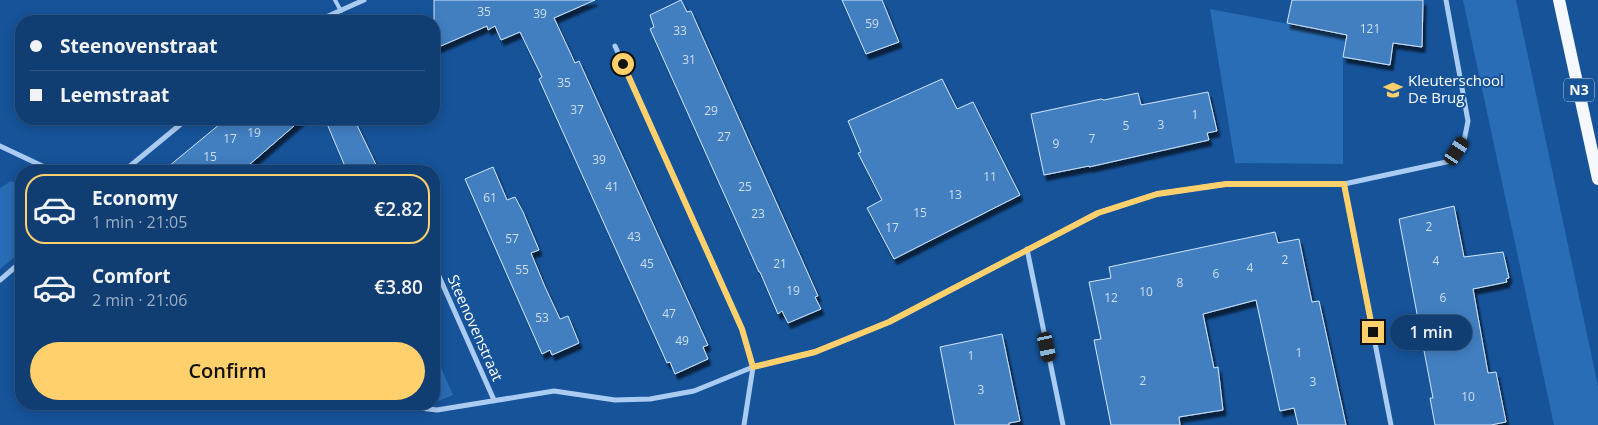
<!DOCTYPE html>
<meta charset="utf-8">
<style>
body{margin:0;font-family:"Open Sans",sans-serif;background:#1e497b;color:#f1f3f6;height:100vh;display:flex;flex-direction:column;font-size:19px;white-space:nowrap}
*{box-sizing:border-box;margin:0}
p{font-size:16px;color:#9caec4}
.icon{flex:none;width:28px;height:28px;fill:none;stroke:currentColor;stroke-width:2;stroke-linecap:round;stroke-linejoin:round}
.map{position:relative;flex:1;overflow:hidden}
.side{position:absolute;left:15px;top:165px;width:425px;height:245px;display:flex;flex-direction:column;background:#103e73;border-radius:20px;box-shadow:0 2px 12px #0003,0 0 0 1px #305785}
.side>*{flex:none}
.top-card{position:absolute;left:15px;top:15px;width:425px;height:110px;border-radius:20px;box-shadow:0 2px 12px #0003,0 0 0 1px #305785;display:grid;align-content:center;height:110px;padding:0 15px;background:#103e73}
.end{position:absolute;width:22px;height:22px;margin:-11px;border:6px solid #ffd06b;background:#111;box-shadow:0 0 0 2px #111}
.from{border-radius:50%}
.bubble{position:absolute;height:35px;border-radius:18px;background:#103e73;box-shadow:0 2px 12px #0003,0 0 0 1px #305785;font-size:16px;font-weight:600;line-height:35px;text-align:center}
.car{position:absolute;width:15px;height:30px;margin:-15px -8px;border-radius:6px;box-shadow:0 0 4px 1px #0007;background:linear-gradient(#222 24%,#8ab4d8 0 40%,#222 0 76%,#8ab4d8 0 86%,#222 0)}
.top-card b{display:flex;align-items:center;gap:18px;height:48px;font-size:19px}
.top-card b+b{border-top:1px solid #305785}
.top-card i{width:12px;height:12px;background:#f1f3f6}
ul{padding:9px 0 0;list-style:none}
li{display:flex;align-items:center;gap:15px;height:70px;margin:0 10px 8px;padding:0 5px;border:2px solid transparent;border-radius:20px}
li div{flex:1}
li b{display:block;font-size:19px}
li em{font-style:normal;font-weight:600}
li.selected{border-color:#ffd06b}
li>.icon{width:45px;height:45px;stroke-width:1.5}
.action{display:flex;gap:10px;margin-top:auto;padding:10px 15px}
.action a{flex:1;height:58px;border-radius:30px;background:#ffd06b;color:#111;font-size:20px;font-weight:600;line-height:58px;text-align:center}
.map>svg:first-child{display:block}
.green{fill:#296db6}
.building{fill:#437fc1;stroke:#d1e6fc;filter:url(#shadow)}
.lines{fill:none;stroke-linecap:round;stroke-linejoin:round}
.service{stroke:#aaccf2;stroke-width:4}
.minor{stroke:#aaccf2;stroke-width:5}
.primary{stroke:#f5f9ff;stroke-width:12}
.route{stroke:#ffd06b;stroke-width:6}
.labels{text-anchor:middle;stroke-width:4;stroke-linejoin:round;paint-order:stroke}
.number-label{font-size:12px;fill:#d0dff0}
.shield{fill:#165399;stroke:#b9cbe0;stroke-width:1}
.shield-label{font-size:14px;font-weight:bold;fill:#fff}
.poi-label{font-size:15px;fill:#fff;stroke:#165399;text-anchor:start}
.street-label{font-size:15px;fill:#fff;stroke:#165399}
</style>
<div class="map">
<svg width="1598" height="425" viewBox="0 0 1598 425">
<defs>
<filter id="shadow"><feDropShadow dx="3" dy="5.5" stdDeviation="1" flood-color="#0009"/></filter>
</defs>
<rect width="100%" height="100%" fill="#165399"/>
<path class="green" d="M1463 0H1516L1598 386V425H1554Z
M1210 9 1347 35 1343 57V164L1235 163Z
M11 181 21 185V252L0 269V188Z
M434 352 453 395 436 402 434 401Z"/>
<path class="building" d="M434 0H595L554 18 575 63 579 61 708 345 703 347 708 359 675 374 670 362 667 363 539 79 542 77 520 32 501 40 495 26 488 30 487 26 434 49Z
M681 0 687 12 691 11 818 296 815 297 821 309 788 323 782 311 778 314 760 272H759L743 236 650 29 654 27 650 15Z
M842 0H882L899 42 866 54Z
M1292 0H1423L1422 47 1393 43 1390 65 1343 57 1347 35 1287 23Z
M942 79 957 109 973 102 1020 195 894 259 867 208 882 200 858 153 861 152 848 121Z
M1208 92 1217 131 1207 133 1209 140 1089 167V166L1044 175 1031 114 1101 99 1104 100 1138 93 1141 105Z
M226 119H302L242 171H163Z
M325 119H354L379 171H347Z
M493 167 507 200 515 197 523 212 539 250 531 253 545 287 560 319 568 316 579 343 552 355 550 350 542 354 465 179Z
M1454 206 1464 257 1503 252 1509 278 1506 279 1507 282 1473 289 1488 373 1496 372 1506 422 1491 425H1435L1430 398H1433L1399 219Z
M1275 232 1278 243 1299 239 1312 302 1319 301 1346 425H1298L1294 408 1280 411 1256 300 1203 314 1214 368 1218 367 1223 410 1179 417 1180 425H1111L1094 340 1101 339 1089 282 1111 278 1109 267Z
M1002 334 1020 421 1009 423V425H955L940 347Z"/>
<g class="lines">
<path class="service" d="M335 0 341 11"/>
<path class="minor" d="M317 21 364 0
M615 46 742 329 753 367 744 425
M0 146 53 171
M124 171 187 119
M1344 184 1391 425
M1027 249 1063 425
M434 265 494 400
M0 280 21 262
M385 404 437 410 554 391 615 400 650 399 694 391 753 367 815 352 889 322 1098 213 1157 194 1226 184H1344L1451 161 1464 141 1468 121 1446 0"/>
<path class="primary" d="M1559 0 1598 179"/>
</g>
<g class="lines">
<path class="route" d="M623 64 742 329 753 367 815 352 889 322 1098 213 1157 194 1226 184H1344L1373 332"/>
</g>
<defs>
<g id="school-bare" transform="scale(1.5)"><path d="M0-5L7-2L0 1L-7-2ZM-4 1L0 2.5L4 1V4Q0 6-4 4Z" fill="#ffd06b" stroke="#165399" stroke-width="2.5" paint-order="stroke"/></g>
</defs>
<g fill-rule="evenodd">
<use href="#school-bare" x="1393" y="90"/>
</g>
<g class="labels">
<g class="number-label">
<text x="484" y="16">35</text>
<text x="540" y="18">39</text>
<text x="872" y="28">59</text>
<text x="1370" y="33">121</text>
<text x="680" y="35">33</text>
<text x="689" y="64">31</text>
<text x="564" y="87">35</text>
<text x="577" y="114">37</text>
<text x="711" y="115">29</text>
<text x="1195" y="119">1</text>
<text x="1161" y="129">3</text>
<text x="1126" y="130">5</text>
<text x="254" y="137">19</text>
<text x="724" y="141">27</text>
<text x="230" y="143">17</text>
<text x="1092" y="143">7</text>
<text x="1056" y="148">9</text>
<text x="210" y="161">15</text>
<text x="599" y="164">39</text>
<text x="990" y="181">11</text>
<text x="612" y="191">41</text>
<text x="745" y="191">25</text>
<text x="955" y="199">13</text>
<text x="490" y="202">61</text>
<text x="920" y="217">15</text>
<text x="758" y="218">23</text>
<text x="1429" y="231">2</text>
<text x="892" y="232">17</text>
<text x="634" y="241">43</text>
<text x="512" y="243">57</text>
<text x="1285" y="264">2</text>
<text x="1436" y="265">4</text>
<text x="647" y="268">45</text>
<text x="780" y="268">21</text>
<text x="1250" y="272">4</text>
<text x="522" y="274">55</text>
<text x="1216" y="278">6</text>
<text x="1180" y="287">8</text>
<text x="793" y="295">19</text>
<text x="1146" y="296">10</text>
<text x="1111" y="302">12</text>
<text x="1443" y="302">6</text>
<text x="669" y="318">47</text>
<text x="542" y="322">53</text>
<text x="682" y="345">49</text>
<text x="1299" y="357">1</text>
<text x="971" y="360">1</text>
<text x="1143" y="385">2</text>
<text x="1313" y="386">3</text>
<text x="981" y="394">3</text>
<text x="1468" y="401">10</text>
</g>
<rect class="shield" x="1564" y="78.5" width="30" height="23" rx="4"/>
<g class="shield-label">
<text x="1579" y="95">N3</text>
</g>
<g class="poi-label">
<text x="1408" y="86">Kleuterschool<tspan x="1408" dy="17">De Brug</tspan></text>
</g>
<g class="street-label">
<text transform="translate(475 328) rotate(66)" y="5">Steenovenstraat</text>
</g>
</g>
</svg>
<i class="end from" style="left:623px;top:64px"></i>
<i class="end" style="left:1373px;top:332px"></i>
<div class="bubble" style="left:1390px;top:315px;width:82px">1 min</div>
<i class="car" style="left:1457px;top:151px;rotate:34deg"></i>
<i class="car" style="left:1047px;top:347px;rotate:168deg"></i>
<div class="top-card">
<b><i class="from"></i>Steenovenstraat</b>
<b><i></i>Leemstraat</b>
</div>
<section class="side">
<ul>
<li class="selected"><svg class="icon" aria-label="car" viewBox="0 0 24 24"><path d="M5 17H2v-5l4-1 3-4h7l3 4 3 1v5h-3M9 17h6M6 11h13"/><circle cx="7" cy="17" r="2"/><circle cx="17" cy="17" r="2"/></svg><div><b>Economy</b><p>1 min · 21:05</p></div><em>€2.82</em></li>
<li><svg class="icon" aria-label="car" viewBox="0 0 24 24"><path d="M5 17H2v-5l4-1 3-4h7l3 4 3 1v5h-3M9 17h6M6 11h13"/><circle cx="7" cy="17" r="2"/><circle cx="17" cy="17" r="2"/></svg><div><b>Comfort</b><p>2 min · 21:06</p></div><em>€3.80</em></li>
</ul>
<div class="action"><a>Confirm</a></div>
</section>
</div>
